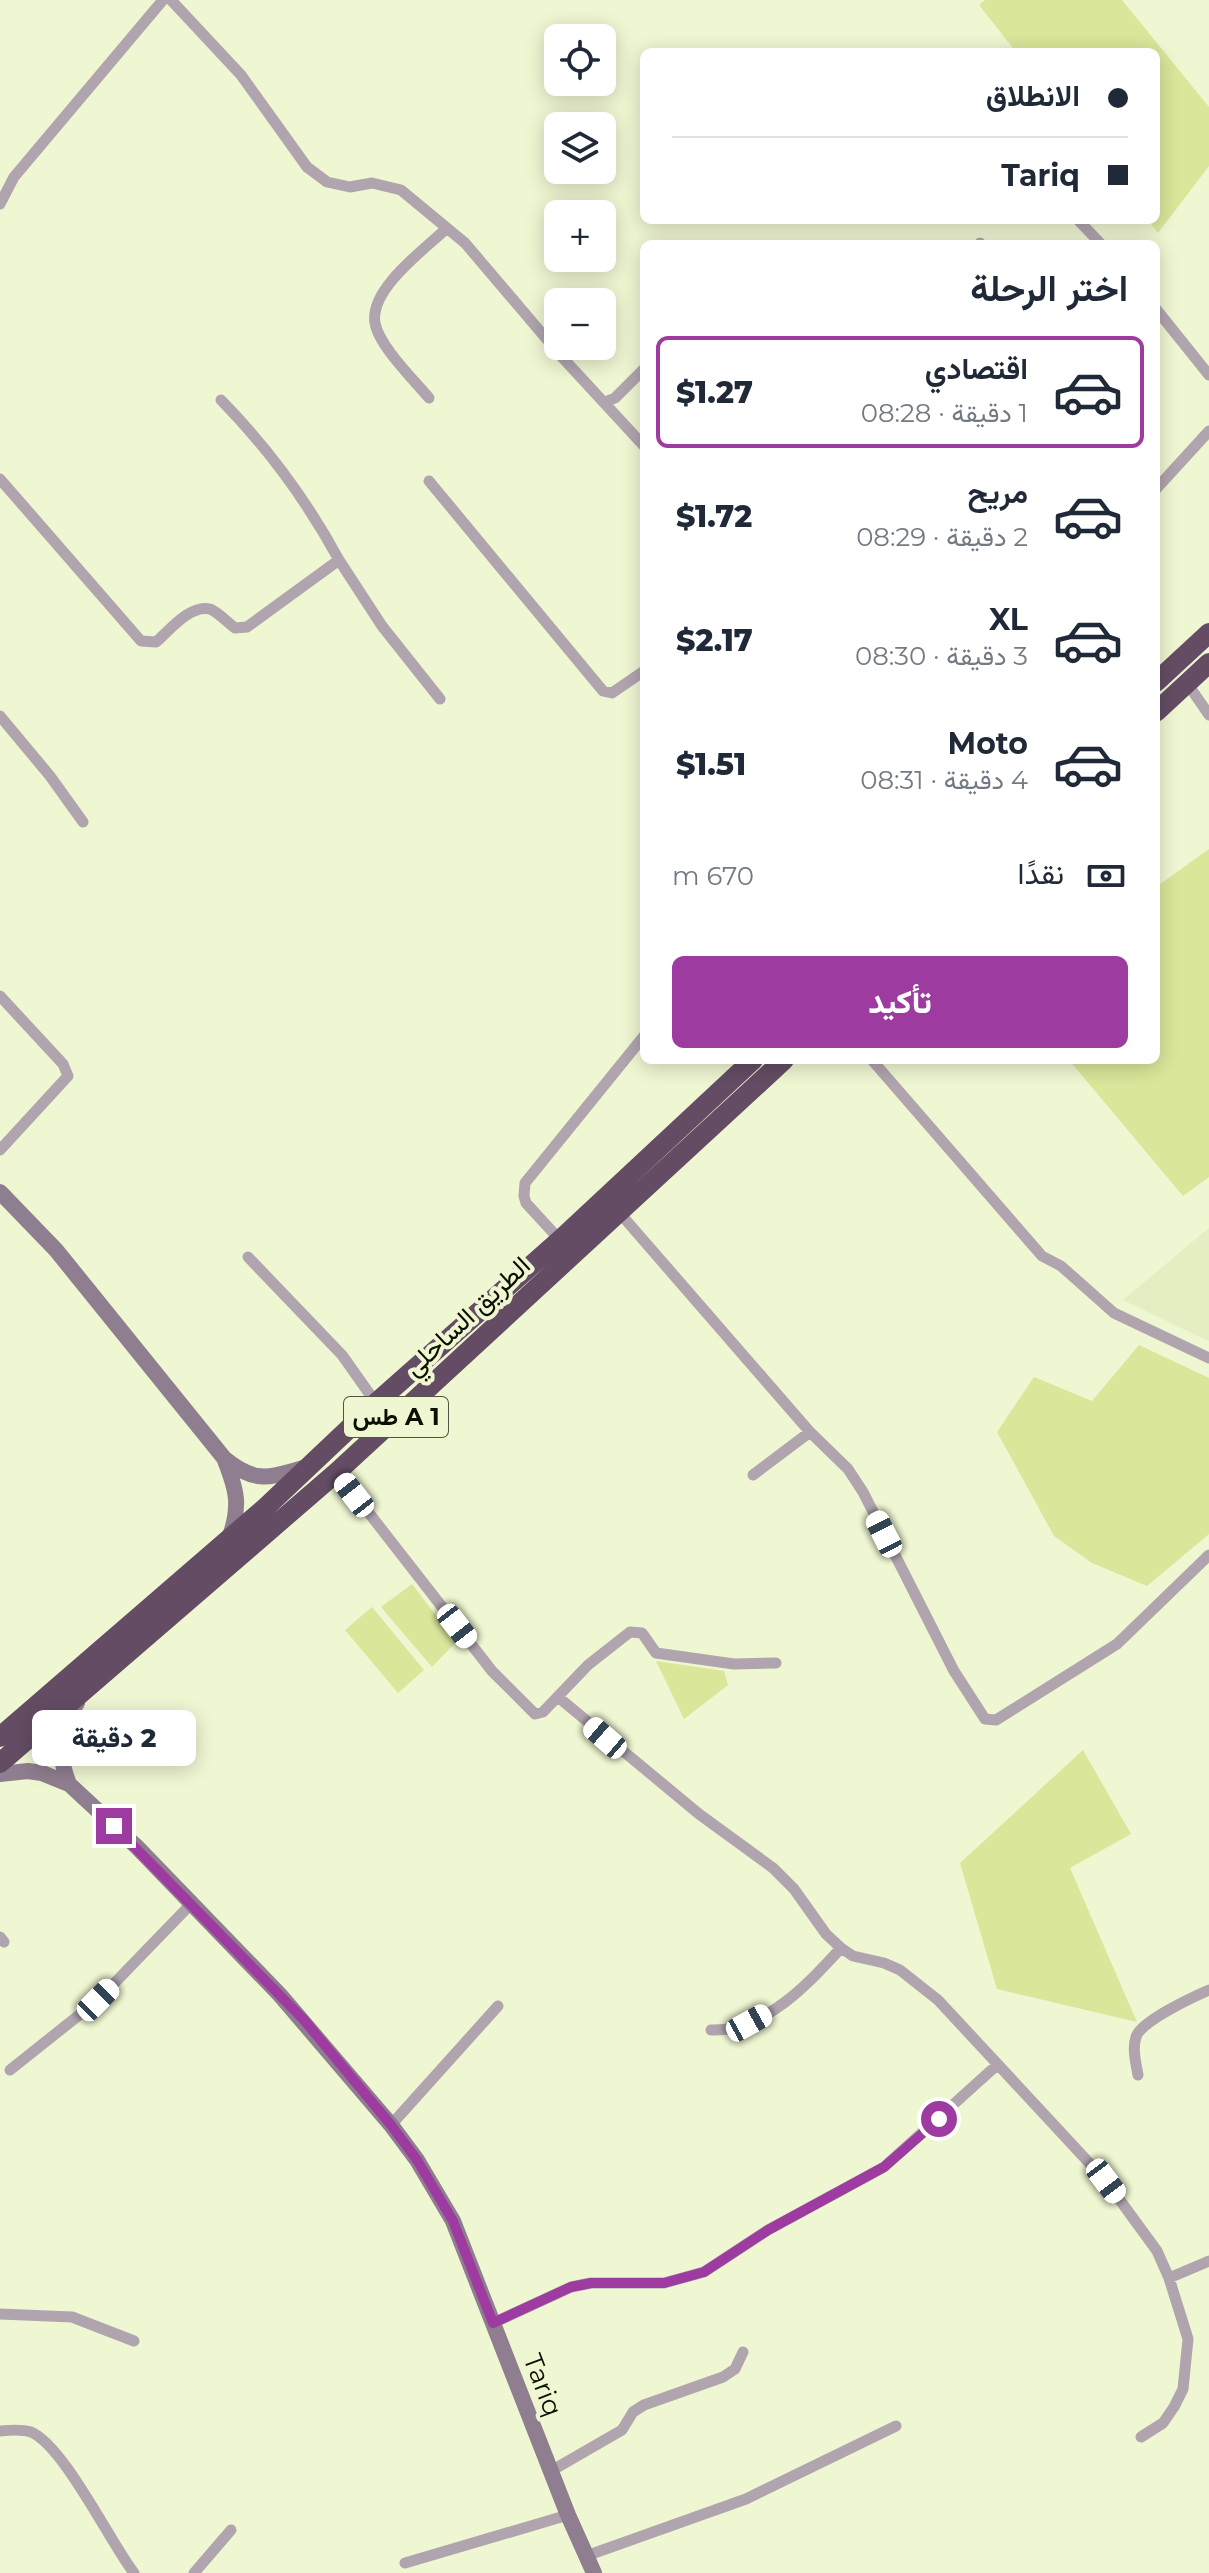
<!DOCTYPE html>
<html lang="ar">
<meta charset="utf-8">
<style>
body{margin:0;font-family:Montserrat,Vazirmatn,sans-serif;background:#f6f6f7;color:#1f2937;direction:rtl;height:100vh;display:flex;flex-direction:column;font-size:30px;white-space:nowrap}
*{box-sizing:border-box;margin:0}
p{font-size:26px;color:#747a83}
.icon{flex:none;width:44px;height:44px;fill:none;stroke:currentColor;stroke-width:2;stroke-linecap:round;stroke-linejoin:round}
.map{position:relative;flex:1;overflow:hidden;direction:ltr}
.side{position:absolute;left:640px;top:240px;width:520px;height:824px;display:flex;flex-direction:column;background:#fff;border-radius:12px;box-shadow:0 4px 20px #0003;direction:rtl}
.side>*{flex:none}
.hud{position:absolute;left:640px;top:48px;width:520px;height:176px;border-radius:12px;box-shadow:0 4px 20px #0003;direction:rtl;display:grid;align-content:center;height:176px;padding:0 32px;background:#fff}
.fabs{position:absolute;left:544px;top:24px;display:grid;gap:16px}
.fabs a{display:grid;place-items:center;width:72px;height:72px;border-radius:12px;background:#fff;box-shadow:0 4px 20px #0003;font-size:40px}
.end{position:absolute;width:36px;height:36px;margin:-18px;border:10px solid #9e3ba1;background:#fff;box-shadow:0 0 0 4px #fff}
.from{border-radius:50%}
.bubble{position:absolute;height:56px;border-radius:12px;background:#fff;box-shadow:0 4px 20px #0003;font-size:26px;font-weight:800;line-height:56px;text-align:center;direction:rtl}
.car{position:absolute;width:24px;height:48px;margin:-24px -12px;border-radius:10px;box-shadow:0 0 6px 2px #0007;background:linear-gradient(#fff 24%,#345 0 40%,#fff 0 76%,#345 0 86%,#fff 0)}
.hud b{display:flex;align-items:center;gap:28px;height:76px;font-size:30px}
.hud b+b{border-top:2px solid #e0e1e3}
.hud i{width:20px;height:20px;background:#1f2937}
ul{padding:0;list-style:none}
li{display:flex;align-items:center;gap:24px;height:112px;margin:0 16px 12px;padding:0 16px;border:4px solid transparent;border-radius:12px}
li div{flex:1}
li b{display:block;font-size:30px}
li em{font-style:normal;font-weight:800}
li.on{border-color:#9e3ba1}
li>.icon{width:72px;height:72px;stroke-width:1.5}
h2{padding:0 32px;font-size:36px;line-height:96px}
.pay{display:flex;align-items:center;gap:20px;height:88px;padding:0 32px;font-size:30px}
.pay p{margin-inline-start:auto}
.primary-button{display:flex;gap:16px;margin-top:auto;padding:16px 32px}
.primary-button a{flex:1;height:92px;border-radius:12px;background:#9e3ba1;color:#fff;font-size:32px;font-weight:800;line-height:92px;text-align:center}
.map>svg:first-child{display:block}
.built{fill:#e5edc2}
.green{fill:#dae69a}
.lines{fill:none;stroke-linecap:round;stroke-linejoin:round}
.street{stroke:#b0a4af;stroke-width:11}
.secondary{stroke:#8f7e8f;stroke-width:16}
.highway{stroke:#644d64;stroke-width:20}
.route{stroke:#9e3ba1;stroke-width:10}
.labels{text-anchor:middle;stroke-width:8;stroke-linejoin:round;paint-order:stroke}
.shield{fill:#eff6d2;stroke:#525442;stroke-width:2}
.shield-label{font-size:24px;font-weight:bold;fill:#0e0f04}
.street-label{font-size:26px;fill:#0e0f04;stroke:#eff6d2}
</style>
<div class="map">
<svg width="1209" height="2573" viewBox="0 0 1209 2573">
<rect width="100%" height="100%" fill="#eff6d2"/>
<path class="built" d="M1209 1228V1340L1208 1341 1123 1300Z"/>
<path class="green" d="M985 0H1122L1209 107V166L1158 233 1148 220H1156V52H1016L979 5Z
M1209 849V1177L1183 1196 1069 1060H1156V887Z
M1139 1345 1209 1378V1534L1147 1586 1092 1563 1054 1536 997 1432 1034 1377 1092 1401Z
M412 1584 456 1642 432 1667 381 1607Z
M372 1607 424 1670 398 1693 345 1630Z
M656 1661 724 1671 728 1685 684 1719Z
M1083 1750 1131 1834 1070 1868 1137 2022 997 1989 960 1863Z"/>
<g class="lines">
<path class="street" d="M171 0 241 75 307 167 327 182 350 187 372 183 401 190 465 243 561 356 644 446
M0 204 14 177 163 0
M1078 220 1101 244
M980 243V244
M1156 309 1209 375
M429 398C414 380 379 346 375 323 369 289 425 249 447 228
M221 400C268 448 307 501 339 560
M605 402 615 398 644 369
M0 479 141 641 156 642C169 631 190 604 210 609 218 612 228 623 235 628L247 627 339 560 382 626 440 699
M429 481 603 691 612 693 644 671
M1156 489 1209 431
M1187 683 1209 715
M0 716 50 776 83 822
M0 996 63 1064 68 1076 0 1150
M872 1060 1042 1256 1061 1266 1114 1313 1209 1358
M618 1211 810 1432 848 1469 863 1492 954 1671 985 1719 996 1720 1117 1644 1209 1555
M560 1240 526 1203 524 1196 525 1183 644 1036
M248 1257 342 1355 376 1403
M337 1472 492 1671 535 1714 543 1712 588 1665 630 1632 642 1633 656 1653 734 1664 776 1663
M753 1475 810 1432
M558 1697 699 1814 773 1868 794 1889 826 1934 841 1948 853 1956 884 1963 900 1970 938 2000 1106 2181 1157 2251 1169 2278 1188 2339 1183 2389 1174 2407 1163 2423 1141 2437
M0 1937 4 1942
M711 2030C764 2032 808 1984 841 1948
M10 2070 98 2000 191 1904
M1138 2075C1136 2063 1132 2049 1136 2037 1141 2021 1193 1997 1209 1990
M391 2125 498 2006
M1169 2278 1209 2261
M0 2314 72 2317 134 2341
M493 2323 571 2287 591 2283H664L704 2272 768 2230 884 2167 997 2065
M0 2431C10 2430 22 2429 31 2432 64 2446 110 2542 134 2573
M551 2471 622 2430 633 2412 644 2405 723 2377 735 2369 743 2352
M586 2556 746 2499 896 2426
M405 2563 568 2515
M194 2573 231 2530"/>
<path class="secondary" d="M0 1192 56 1250 224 1458C237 1490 241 1506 229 1539
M225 1459C257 1485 270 1477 307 1467
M0 1774 28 1771 42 1773 69 1784 137 1847 280 1995 391 2125 417 2160 453 2221 568 2515 594 2573
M69 1784C57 1755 59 1729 77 1703"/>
<path class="highway" d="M1156 682 1209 633
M1156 712 1209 663
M0 1737 266 1507 376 1403 560 1240 753 1060
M0 1763 337 1472 784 1060"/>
</g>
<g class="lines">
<path class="route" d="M114 1826 304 2020 391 2125 417 2160 453 2221 493 2323 571 2287 591 2283H664L704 2272 768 2230 884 2167 939 2119"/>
</g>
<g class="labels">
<rect class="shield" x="344" y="1397" width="104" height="40" rx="6"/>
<g class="shield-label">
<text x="396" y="1425">طس A 1</text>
</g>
<g class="street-label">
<text transform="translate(467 1316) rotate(-43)" y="9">الطريق الساحلي</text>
<text transform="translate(543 2385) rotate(69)" y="9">Tariq</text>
</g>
</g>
</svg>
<div class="fabs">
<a><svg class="icon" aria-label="locate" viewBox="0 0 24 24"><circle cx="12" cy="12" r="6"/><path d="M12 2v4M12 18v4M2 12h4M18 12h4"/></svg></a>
<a><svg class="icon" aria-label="layers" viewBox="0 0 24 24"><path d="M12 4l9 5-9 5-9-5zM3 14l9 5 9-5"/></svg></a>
<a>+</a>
<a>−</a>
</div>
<i class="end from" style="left:939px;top:2119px"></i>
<i class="end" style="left:114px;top:1826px"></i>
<div class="bubble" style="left:32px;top:1710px;width:164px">2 دقيقة</div>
<i class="car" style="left:354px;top:1495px;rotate:322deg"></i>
<i class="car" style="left:884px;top:1534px;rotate:333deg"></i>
<i class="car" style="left:457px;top:1626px;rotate:142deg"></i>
<i class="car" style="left:605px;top:1738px;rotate:311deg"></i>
<i class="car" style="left:98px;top:2000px;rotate:45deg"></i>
<i class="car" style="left:749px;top:2023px;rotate:61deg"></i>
<i class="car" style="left:1106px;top:2181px;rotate:143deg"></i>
<div class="hud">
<b><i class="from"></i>الانطلاق</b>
<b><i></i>Tariq</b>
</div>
<section class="side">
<h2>اختر الرحلة</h2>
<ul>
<li class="on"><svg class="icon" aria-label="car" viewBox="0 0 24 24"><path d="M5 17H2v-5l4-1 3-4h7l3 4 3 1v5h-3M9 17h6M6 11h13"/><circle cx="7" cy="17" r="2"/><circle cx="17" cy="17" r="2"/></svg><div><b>اقتصادي</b><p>1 دقيقة · 08:28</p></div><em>$1.27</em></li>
<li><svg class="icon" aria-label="car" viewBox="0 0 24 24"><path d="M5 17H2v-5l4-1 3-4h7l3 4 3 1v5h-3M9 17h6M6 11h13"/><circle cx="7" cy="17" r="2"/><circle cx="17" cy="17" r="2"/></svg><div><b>مريح</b><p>2 دقيقة · 08:29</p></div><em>$1.72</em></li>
<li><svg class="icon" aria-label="car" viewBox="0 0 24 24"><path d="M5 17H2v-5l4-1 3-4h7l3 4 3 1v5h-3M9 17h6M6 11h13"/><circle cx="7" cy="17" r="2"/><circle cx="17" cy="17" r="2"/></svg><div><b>XL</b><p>3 دقيقة · 08:30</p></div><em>$2.17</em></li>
<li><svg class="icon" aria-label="car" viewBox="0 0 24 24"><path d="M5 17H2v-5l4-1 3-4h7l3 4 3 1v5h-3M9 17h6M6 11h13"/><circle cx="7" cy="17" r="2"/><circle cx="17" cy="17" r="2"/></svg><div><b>Moto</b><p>4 دقيقة · 08:31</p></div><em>$1.51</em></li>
</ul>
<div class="pay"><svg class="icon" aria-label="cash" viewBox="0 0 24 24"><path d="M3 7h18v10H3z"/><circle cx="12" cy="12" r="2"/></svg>نقدًا<p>670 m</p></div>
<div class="primary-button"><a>تأكيد</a></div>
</section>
</div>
